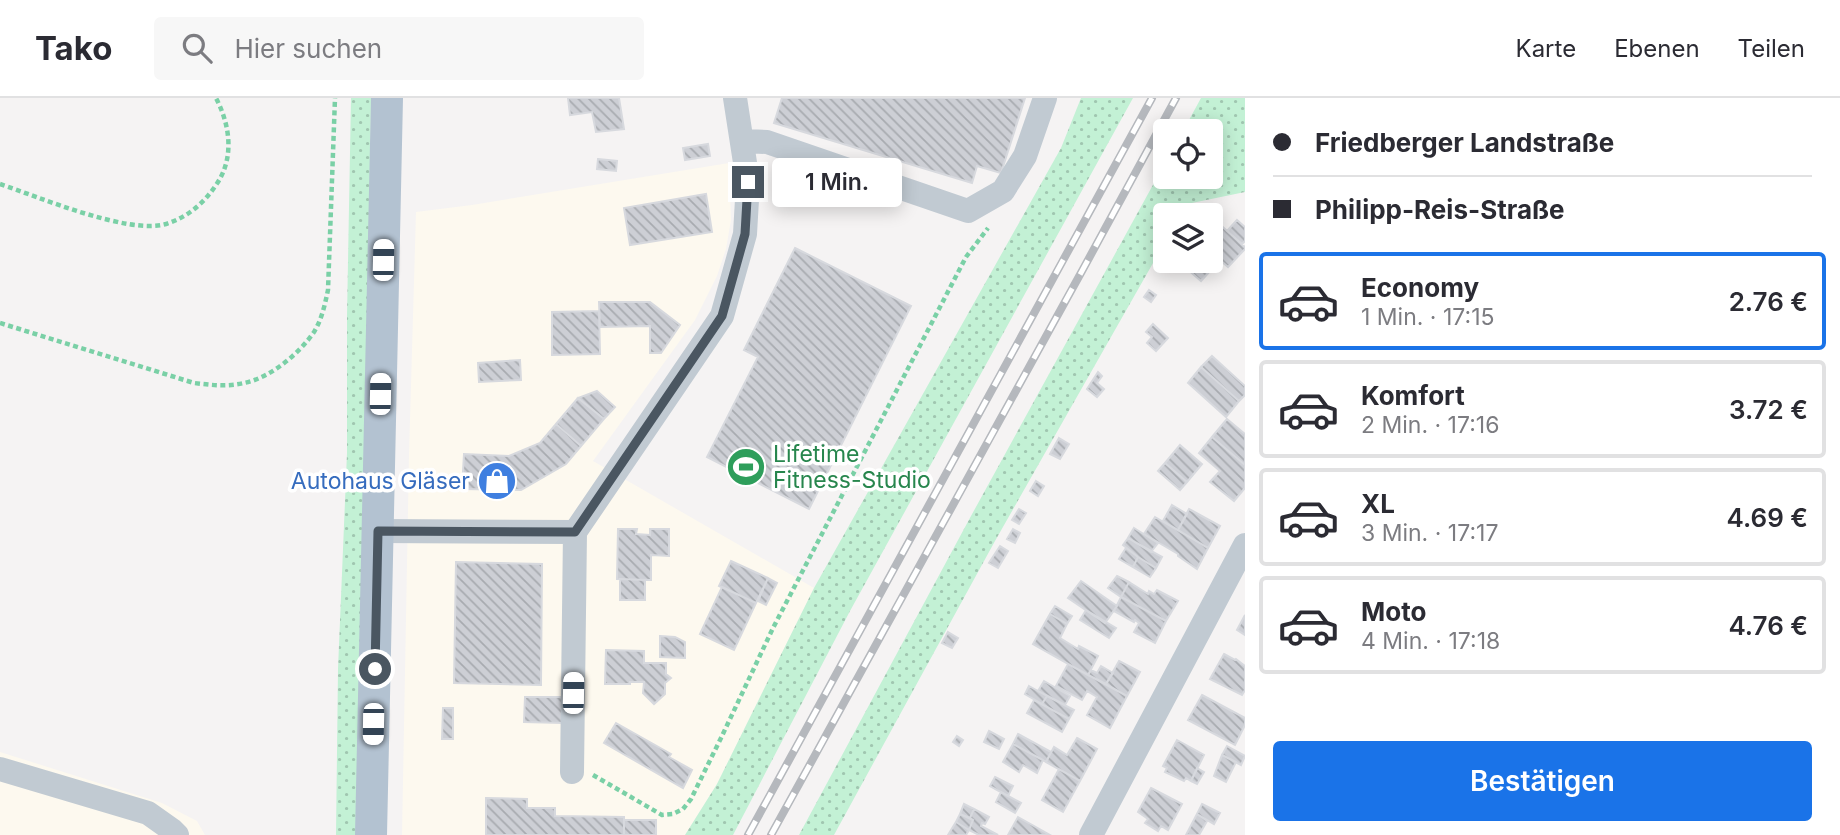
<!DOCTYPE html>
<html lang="de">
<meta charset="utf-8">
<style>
body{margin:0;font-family:Inter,sans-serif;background:#f7f7f7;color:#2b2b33;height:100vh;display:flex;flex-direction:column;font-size:26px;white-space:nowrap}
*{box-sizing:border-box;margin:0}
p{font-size:23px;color:#7c7c81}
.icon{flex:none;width:38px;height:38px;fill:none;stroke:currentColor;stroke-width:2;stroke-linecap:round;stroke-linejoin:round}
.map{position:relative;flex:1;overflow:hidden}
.details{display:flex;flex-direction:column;background:#fff;width:595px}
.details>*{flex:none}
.top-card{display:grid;align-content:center;height:154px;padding:0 28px;background:#fff}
.fabs{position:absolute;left:1153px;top:21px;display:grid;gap:14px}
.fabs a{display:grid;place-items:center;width:70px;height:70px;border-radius:7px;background:#fff;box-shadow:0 4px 18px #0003;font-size:35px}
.end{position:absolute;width:32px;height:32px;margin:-16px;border:9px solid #4a5661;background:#fff;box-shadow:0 0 0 4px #fff}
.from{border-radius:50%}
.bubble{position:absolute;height:49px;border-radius:7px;background:#fff;box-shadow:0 4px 18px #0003;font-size:23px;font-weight:600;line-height:49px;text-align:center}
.car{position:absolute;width:21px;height:42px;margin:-21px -10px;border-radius:9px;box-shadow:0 0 5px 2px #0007;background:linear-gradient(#fff 24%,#345 0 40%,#fff 0 76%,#345 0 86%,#fff 0)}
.top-card b{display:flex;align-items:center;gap:24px;height:66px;font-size:26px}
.top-card b+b{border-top:2px solid #e1e1e2}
.top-card i{width:18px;height:18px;background:#2b2b33}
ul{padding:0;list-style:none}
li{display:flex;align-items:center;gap:21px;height:98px;margin:0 14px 10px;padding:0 14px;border:4px solid #e1e1e2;border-radius:7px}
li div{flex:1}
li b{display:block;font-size:26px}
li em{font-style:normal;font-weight:600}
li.on{border-color:#1a73e8}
li>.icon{width:63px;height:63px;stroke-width:1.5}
.primary-button{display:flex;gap:14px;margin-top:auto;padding:14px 28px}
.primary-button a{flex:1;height:80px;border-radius:7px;background:#1a73e8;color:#fff;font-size:28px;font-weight:600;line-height:80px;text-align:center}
header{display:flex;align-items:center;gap:42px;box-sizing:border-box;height:98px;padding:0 35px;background:#fff;border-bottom:2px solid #e1e1e2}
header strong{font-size:33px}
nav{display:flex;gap:38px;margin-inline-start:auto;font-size:24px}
.search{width:490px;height:63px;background:#f7f7f7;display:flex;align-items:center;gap:18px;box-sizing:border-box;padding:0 24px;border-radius:7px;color:#7c7c81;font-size:26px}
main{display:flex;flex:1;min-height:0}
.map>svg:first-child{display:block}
.commercial{fill:#fdf9ef}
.grass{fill:url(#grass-dots)}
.building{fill:url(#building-back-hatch);stroke:#d7d9de;stroke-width:2}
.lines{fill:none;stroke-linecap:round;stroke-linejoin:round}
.path{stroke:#7ad0a6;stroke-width:4.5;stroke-dasharray:5 3.5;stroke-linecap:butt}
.minor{stroke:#c1cad2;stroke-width:24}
.major{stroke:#b3c2d1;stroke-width:32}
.rail-casing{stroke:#b5b8bd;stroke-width:8}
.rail{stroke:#fff;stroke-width:5;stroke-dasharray:16;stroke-linecap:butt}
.route{stroke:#4a5661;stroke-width:9}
.labels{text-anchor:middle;stroke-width:7;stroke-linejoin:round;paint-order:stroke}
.leisure-label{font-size:23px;fill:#27864d;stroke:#fff;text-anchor:start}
.shop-label{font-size:23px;fill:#366cbe;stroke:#fff;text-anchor:end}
</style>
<header>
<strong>Tako</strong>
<div class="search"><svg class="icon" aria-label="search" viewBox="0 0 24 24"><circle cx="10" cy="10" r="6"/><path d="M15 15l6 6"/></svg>Hier suchen</div>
<nav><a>Karte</a><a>Ebenen</a><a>Teilen</a></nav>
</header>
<main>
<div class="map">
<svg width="1245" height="737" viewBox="0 0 1245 737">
<defs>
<pattern id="grass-dots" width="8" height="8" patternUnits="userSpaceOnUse" patternTransform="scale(1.75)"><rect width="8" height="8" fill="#c3f1d5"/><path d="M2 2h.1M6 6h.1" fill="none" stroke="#a0c6b0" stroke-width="1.8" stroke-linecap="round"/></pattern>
<pattern id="building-back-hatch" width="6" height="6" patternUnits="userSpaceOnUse" patternTransform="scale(1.75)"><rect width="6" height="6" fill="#cdcfd5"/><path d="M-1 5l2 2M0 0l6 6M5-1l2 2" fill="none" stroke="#a8abb0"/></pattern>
</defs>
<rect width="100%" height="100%" fill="#f5f3f3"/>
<path class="commercial" d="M729 65 731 122 726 151 717 178 695 222 593 363 814 490 717 686 685 737H402L409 357 416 114 472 107Z
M0 654 162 705 197 723 205 737H0Z"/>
<path class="grass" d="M351 0H371L367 357 358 737H336L338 571 347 355V218Z
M1081 0H1133L850 513 733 737H685L717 686 814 490 1061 50Z
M1201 0H1245V94L1187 106 1181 117H1166L1165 144 995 443 834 737H799L971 418 1165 65 1166 79H1211V33H1183Z"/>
<path class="building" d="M568 0H619L624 31 596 34 592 14 570 17Z
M782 0H1025L1001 75 977 68 972 85 774 25Z
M708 46 710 58 685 62 683 50Z
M598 61 617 63 616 73 597 71Z
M706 96 712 134 630 147 624 110Z
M1215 122 1245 149V151L1228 169 1220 162 1201 183 1178 163H1211V127Z
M1237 122 1245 129V143L1242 146 1227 133Z
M795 150 911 208 809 411 707 359 758 259 744 252Z
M1149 192 1156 197 1151 204 1144 199Z
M599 204H650L680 227 661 255H650V228L600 229Z
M599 213 600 256 552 257V214Z
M1153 226 1168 240 1156 253 1147 245 1152 239 1146 234Z
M1212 258 1245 288V297L1239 303 1201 269Z
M520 262 521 282 479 284 478 265Z
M1201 269 1239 303 1226 319 1188 285Z
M1098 274 1102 278 1097 285 1104 291 1097 299 1087 291Z
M597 293 615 309 604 321 578 300Z
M578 300 604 321 581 348 556 326Z
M1227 321 1245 336V367L1212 339Z
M556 326 581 348 566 366 521 392 462 391 464 356 509 358 540 345Z
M1212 339 1245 367V390L1234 403 1210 384 1220 373 1199 355Z
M1059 340 1069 346 1060 361 1050 356Z
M1180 347 1202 366 1187 384 1165 365Z
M1165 365 1187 384 1180 392 1158 373Z
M1036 383 1044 388 1038 398 1030 393Z
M1172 407 1187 416 1178 432 1163 423Z
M1019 411 1026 415 1019 426 1012 422Z
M1189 411 1220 428 1208 450 1178 432Z
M1155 419 1208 450 1197 471 1178 458V456L1144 436Z
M1134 430 1158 445 1151 454 1128 440Z
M618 431H637L636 436 650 437V431H669V458L651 457V482L617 481Z
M1013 431 1020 435 1015 445 1007 441Z
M1128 440 1162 459 1156 470 1138 459 1123 447Z
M1000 448 1008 453 998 470 989 465Z
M1126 450 1138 459 1133 469 1119 461Z
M1138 459 1156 470 1150 479 1133 469Z
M731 463 768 480 756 505 719 488Z
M456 464 542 466 541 587 454 585Z
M1117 478 1129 484 1121 499 1108 490Z
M768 480 777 485 766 507 758 503Z
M620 481 645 482V502H620Z
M1081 483 1117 508 1105 525 1068 500Z
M1129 484 1148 496 1149 493 1154 496 1157 492 1178 503 1166 523 1121 499Z
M722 489 756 505 734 552 700 536Z
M1121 499 1166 523 1155 545 1134 534 1139 525 1135 522 1134 524 1114 513Z
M1055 508 1072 518 1067 526 1050 516Z
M1086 512 1116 530 1109 540 1080 522Z
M1050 516 1067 526 1060 540 1078 551 1079 548 1098 558 1088 577 1033 546Z
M1245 517V537L1237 532Z
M948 534 958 540 952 550 942 545Z
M660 538 675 539 685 544V560L660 559Z
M606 552 644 553V565H666V576L671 580 665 585V596L654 606 643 595 644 584H630V586H605Z
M1224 556 1235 562 1236 561 1245 568V592L1242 597 1210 581Z
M1119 563 1140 574 1127 598 1106 586Z
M1068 566 1127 598 1110 630 1087 617 1097 599 1087 593 1082 602 1056 588Z
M1101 568 1113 575 1106 586 1088 577 1091 572 1097 575Z
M1044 583 1070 598 1065 607 1038 593Z
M1029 588 1047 598 1042 606 1025 596Z
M1202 597 1245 620V627L1235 647 1188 622Z
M1047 598 1074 612 1069 621 1042 606Z
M525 599H564L563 625 524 624Z
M1034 602 1069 621 1062 634 1027 615Z
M443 610H453V641H442Z
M616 625 671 656 669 659 692 672 683 690 604 645Z
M989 633 1004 641 999 651 984 644Z
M1018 636 1051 654 1046 664 1013 646Z
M957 638 963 642 959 648 953 644Z
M1077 640 1097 651 1080 683 1046 664 1054 649 1067 657Z
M1177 642 1204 657 1191 683 1186 680 1184 683 1165 674 1167 670 1163 668Z
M1013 646 1043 662 1037 675 1023 667 1019 674 1003 664Z
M1227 648 1245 658 1241 667 1222 657Z
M1222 657 1236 664 1226 684 1214 678Z
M1197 670 1204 674 1197 686 1191 683Z
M1059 671 1080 683 1063 714 1042 702Z
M995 679 1013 688 1008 698 990 688Z
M1151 690 1182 706 1168 732 1161 728 1158 733 1145 725 1148 721 1138 714Z
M1001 694 1021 705 1015 715 996 704Z
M486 700 527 701V710H555V718L624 719V737H486Z
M964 706 974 711 970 720 960 716Z
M1202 706 1220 715 1214 726 1197 716Z
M974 711 989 719 985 726 982 725 981 728 998 737H979L969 732 973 722 970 720Z
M960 716 973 722 969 732 956 724Z
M1197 716 1207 723 1199 737H1186Z
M1018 719 1050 737H1008Z
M624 722H656V737H624Z
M956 724 969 732 966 737H948Z"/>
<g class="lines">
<path class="path" d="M0 86C39 99 128 137 166 126 188 119 204 105 216 87 235 60 230 27 216 0
M0 225 194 285C211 287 227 289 244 285 270 280 299 256 314 234 322 221 325 206 328 192L335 0
M593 677 662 717 673 716 683 711 691 701 721 640 773 530 966 159 988 130"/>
<path class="minor" d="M743 43 767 44 968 113 1003 93 1025 58 1045 0
M378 433 575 434 722 218 745 136 748 84 735 0
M0 671 148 715 172 732 177 737
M572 674 575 434
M1091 737 1245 447"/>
<path class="major" d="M371 737 387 0"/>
<g class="rail-casing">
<path id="rail" d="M748 737 1152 0
M771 737 1082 173 1176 0"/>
</g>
<use href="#rail" class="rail"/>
</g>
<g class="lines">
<path class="route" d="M375 571 378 433 575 434 722 218 745 136 748 84"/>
</g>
<defs>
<g id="stadium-disc" transform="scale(2.0125)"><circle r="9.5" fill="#2e9e5b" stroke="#fff"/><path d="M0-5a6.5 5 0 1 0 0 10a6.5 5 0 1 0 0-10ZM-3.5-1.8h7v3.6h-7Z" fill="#fff"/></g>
<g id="shop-disc" transform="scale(2.0125)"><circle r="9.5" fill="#3f7fe0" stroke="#fff"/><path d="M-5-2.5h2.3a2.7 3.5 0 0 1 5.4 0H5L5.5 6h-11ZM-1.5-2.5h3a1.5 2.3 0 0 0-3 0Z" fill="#fff"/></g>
</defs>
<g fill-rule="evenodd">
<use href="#stadium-disc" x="746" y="369"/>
<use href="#shop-disc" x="497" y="383"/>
</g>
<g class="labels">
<g class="leisure-label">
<text x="773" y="364">Lifetime<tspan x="773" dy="26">Fitness-Studio</tspan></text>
</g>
<g class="shop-label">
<text x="470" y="391">Autohaus Gläser</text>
</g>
</g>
</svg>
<div class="fabs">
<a><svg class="icon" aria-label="locate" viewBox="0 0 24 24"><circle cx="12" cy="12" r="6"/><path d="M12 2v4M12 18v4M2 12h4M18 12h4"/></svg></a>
<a><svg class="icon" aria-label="layers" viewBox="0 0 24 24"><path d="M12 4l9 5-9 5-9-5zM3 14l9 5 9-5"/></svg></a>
</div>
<i class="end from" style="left:375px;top:571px"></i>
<i class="end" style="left:748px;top:84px"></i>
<div class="bubble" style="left:772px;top:60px;width:130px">1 Min.</div>
<i class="car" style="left:383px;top:162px;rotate:1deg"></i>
<i class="car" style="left:380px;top:296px;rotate:1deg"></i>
<i class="car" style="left:573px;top:595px;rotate:1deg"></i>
<i class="car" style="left:373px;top:626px;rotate:181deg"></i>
</div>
<section class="details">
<div class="top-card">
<b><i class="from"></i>Friedberger Landstraße</b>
<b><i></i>Philipp-Reis-Straße</b>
</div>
<ul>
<li class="on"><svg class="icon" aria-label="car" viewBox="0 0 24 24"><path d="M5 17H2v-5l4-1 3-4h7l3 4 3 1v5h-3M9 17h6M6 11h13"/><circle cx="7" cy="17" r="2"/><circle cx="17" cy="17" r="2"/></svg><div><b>Economy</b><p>1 Min. · 17:15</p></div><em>2.76 €</em></li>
<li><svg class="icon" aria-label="car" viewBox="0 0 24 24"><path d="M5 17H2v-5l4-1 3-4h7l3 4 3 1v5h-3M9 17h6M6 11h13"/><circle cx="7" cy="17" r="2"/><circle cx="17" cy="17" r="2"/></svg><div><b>Komfort</b><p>2 Min. · 17:16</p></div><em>3.72 €</em></li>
<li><svg class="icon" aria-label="car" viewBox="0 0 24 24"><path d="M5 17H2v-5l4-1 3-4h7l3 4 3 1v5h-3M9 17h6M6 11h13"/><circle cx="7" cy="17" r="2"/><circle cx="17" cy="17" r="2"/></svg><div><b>XL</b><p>3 Min. · 17:17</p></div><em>4.69 €</em></li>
<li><svg class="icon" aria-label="car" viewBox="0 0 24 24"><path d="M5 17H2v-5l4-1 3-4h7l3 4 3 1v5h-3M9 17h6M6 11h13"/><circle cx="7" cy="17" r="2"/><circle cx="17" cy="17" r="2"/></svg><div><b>Moto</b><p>4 Min. · 17:18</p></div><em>4.76 €</em></li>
</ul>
<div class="primary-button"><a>Bestätigen</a></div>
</section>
</main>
